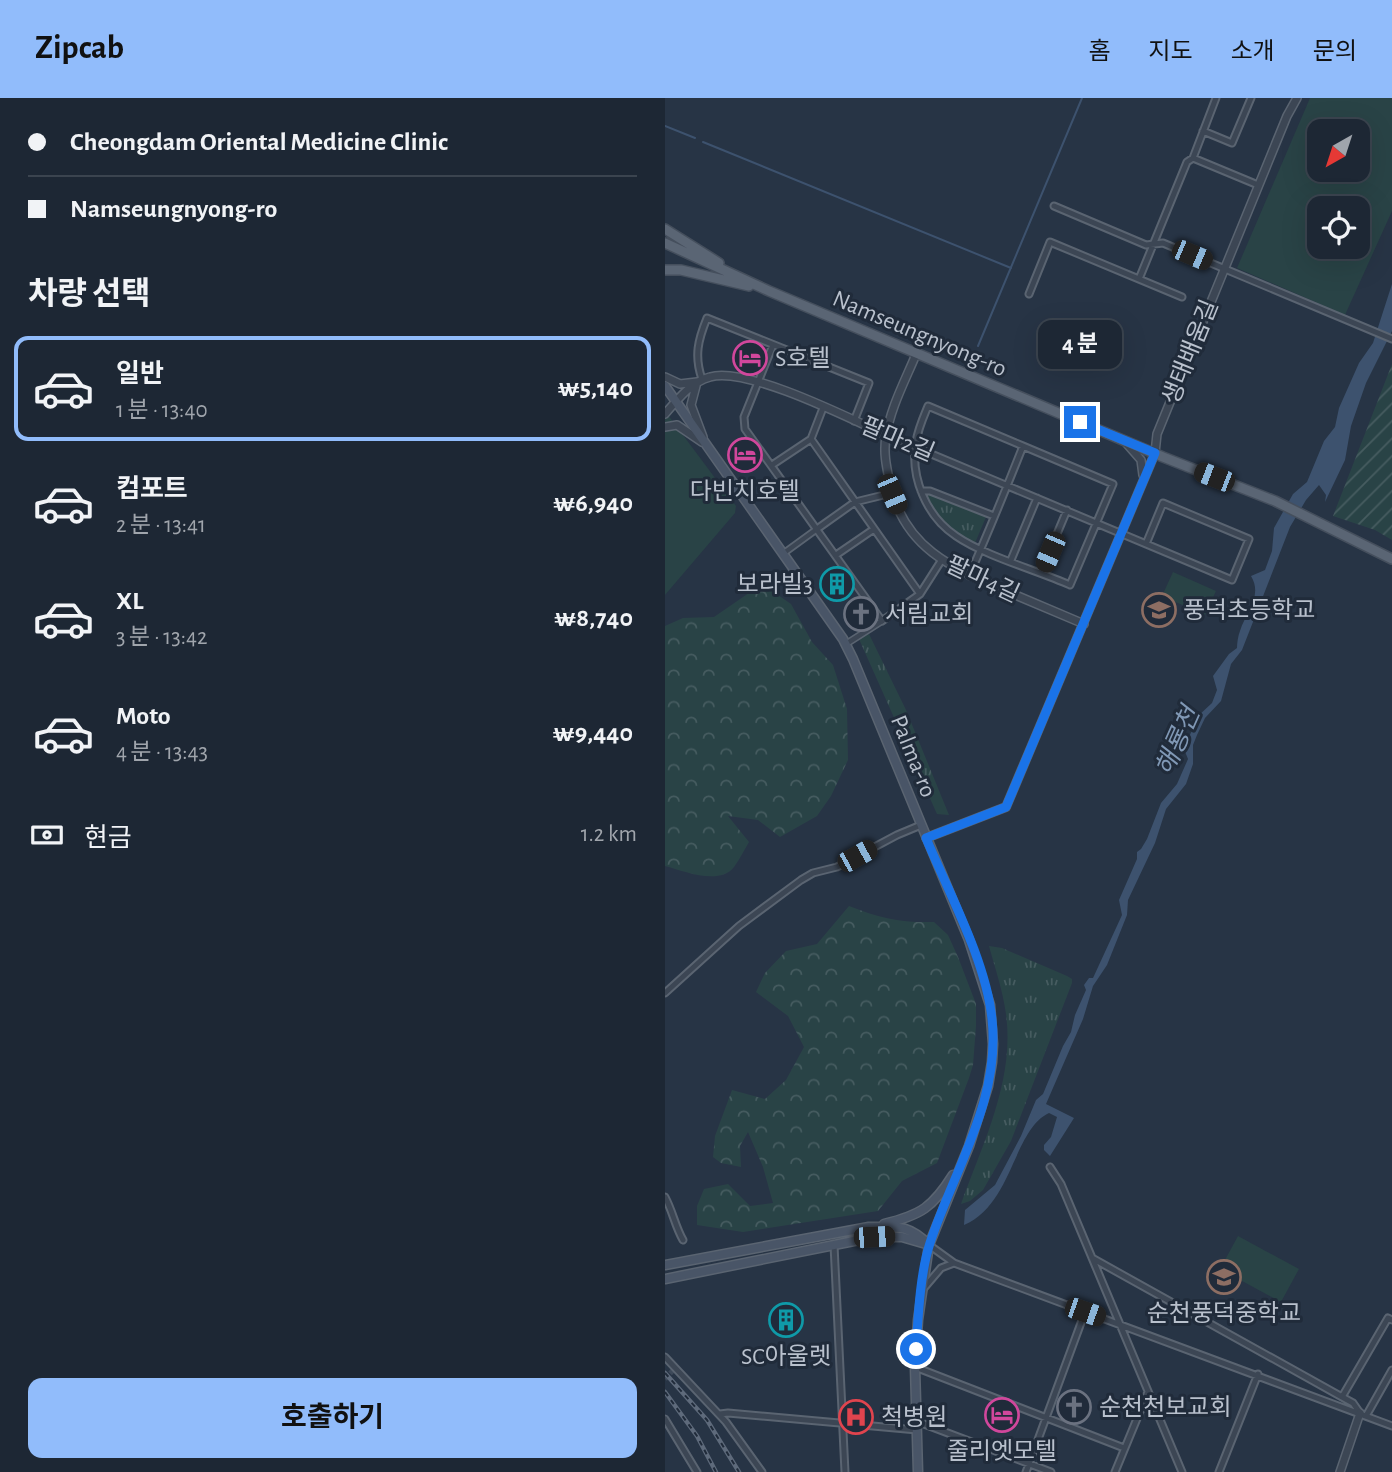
<!DOCTYPE html>
<html lang="ko">
<meta charset="utf-8">
<style>
body{margin:0;font-family:"Alegreya Sans","Noto Sans KR",sans-serif;background:#252f3c;color:#f1f3f6;height:100vh;display:flex;flex-direction:column;font-size:26px;white-space:nowrap}
*{box-sizing:border-box;margin:0}
p{font-size:23px;color:#a0a5ac}
.icon{flex:none;width:38px;height:38px;fill:none;stroke:currentColor;stroke-width:2;stroke-linecap:round;stroke-linejoin:round}
.map{position:relative;flex:1;overflow:hidden}
.drawer{display:flex;flex-direction:column;background:#1d2734;width:665px}
.drawer>*{flex:none}
.banner{display:grid;align-content:center;height:154px;padding:0 28px;background:#1d2734}
.needle{width:46px;rotate:219deg}
.controls{position:absolute;left:642px;top:21px;display:grid;gap:14px}
.controls a{display:grid;place-items:center;width:63px;height:63px;border-radius:14px;background:#1d2734;box-shadow:0 7px 28px #0002,0 0 0 2px #3b444f;font-size:35px}
.end{position:absolute;width:32px;height:32px;margin:-16px;border:9px solid #1a73e8;background:#fff;box-shadow:0 0 0 4px #fff}
.from{border-radius:50%}
.bubble{position:absolute;height:49px;border-radius:14px;background:#1d2734;box-shadow:0 7px 28px #0002,0 0 0 2px #3b444f;font-size:23px;font-weight:700;line-height:49px;text-align:center}
.car{position:absolute;width:21px;height:42px;margin:-21px -10px;border-radius:9px;box-shadow:0 0 5px 2px #0007;background:linear-gradient(#222 24%,#8ab4d8 0 40%,#222 0 76%,#8ab4d8 0 86%,#222 0)}
.banner b{display:flex;align-items:center;gap:24px;height:66px;font-size:26px}
.banner b+b{border-top:2px solid #3b444f}
.banner i{width:18px;height:18px;background:#f1f3f6}
ul{padding:0;list-style:none}
li{display:flex;align-items:center;gap:21px;height:105px;margin:0 14px 10px;padding:0 14px;border:4px solid transparent;border-radius:14px}
li div{flex:1}
li b{display:block;font-size:26px}
li em{font-style:normal;font-weight:700}
li.current{border-color:#91bcfb}
li>.icon{width:63px;height:63px;stroke-width:1.5}
h2{padding:0 28px;font-size:32px;line-height:84px}
.pay{display:flex;align-items:center;gap:18px;height:77px;padding:0 28px;font-size:26px}
.pay p{margin-inline-start:auto}
.button{display:flex;gap:14px;margin-top:auto;padding:14px 28px}
.button a{flex:1;height:80px;border-radius:14px;background:#91bcfb;color:#111;font-size:28px;font-weight:700;line-height:80px;text-align:center}
header{display:flex;align-items:center;gap:42px;box-sizing:border-box;height:98px;padding:0 35px;background:#91bcfb;color:#111}
header strong{font-size:33px}
nav{display:flex;gap:38px;margin-inline-start:auto;font-size:24px}
main{display:flex;flex:1;min-height:0}
.map>svg:first-child{display:block}
.grass{fill:#294346;fill-rule:evenodd}
.forest{fill:url(#forest-crowns)}
.park{fill:url(#park-tufts)}
.garden{fill:url(#garden-furrows)}
.water{fill:#3d526e}
.lines{fill:none;stroke-linecap:round;stroke-linejoin:round}
.stream{stroke:#3d526e;stroke-width:2}
.minor-tunnel{stroke:#3d4959;stroke-width:5;stroke-dasharray:5 2.5;stroke-linecap:butt}
.pedestrian-casing{stroke:#5a6471;stroke-width:8}
.minor-casing{stroke:#5a6471;stroke-width:9}
.tertiary-casing{stroke:#5a6471;stroke-width:10}
.secondary-casing{stroke:#5a6471;stroke-width:11}
.primary-casing{stroke:#454f5d;stroke-width:12}
.pedestrian{stroke:#3c4654;stroke-width:4.5}
.minor{stroke:#3c4654;stroke-width:5}
.tertiary{stroke:#3c4654;stroke-width:7}
.secondary{stroke:#495567;stroke-width:8}
.primary{stroke:#5a6574;stroke-width:9}
.rail-casing{stroke:#5e6a7b;stroke-width:4.5}
.rail{stroke:#202b3a;stroke-width:2;stroke-dasharray:5;stroke-linecap:butt}
.route{stroke:#1a73e8;stroke-width:9}
.labels{text-anchor:middle;stroke-width:6;stroke-linejoin:round;paint-order:stroke}
.street-label{font-size:24px;fill:#b9c1cd;stroke:#202b3a}
.poi-label{font-size:24px;fill:#b9c1cd;stroke:#202b3a;text-anchor:start}
.water-label{font-size:26px;font-style:italic;fill:#8098b5;stroke:#202b3a}
</style>
<header>
<strong>Zipcab</strong>
<nav><a>홈</a><a>지도</a><a>소개</a><a>문의</a></nav>
</header>
<main>
<section class="drawer">
<div class="banner">
<b><i class="from"></i>Cheongdam Oriental Medicine Clinic</b>
<b><i></i>Namseungnyong-ro</b>
</div>
<h2>차량 선택</h2>
<ul>
<li class="current"><svg class="icon" aria-label="car" viewBox="0 0 24 24"><path d="M5 17H2v-5l4-1 3-4h7l3 4 3 1v5h-3M9 17h6M6 11h13"/><circle cx="7" cy="17" r="2"/><circle cx="17" cy="17" r="2"/></svg><div><b>일반</b><p>1 분 · 13:40</p></div><em>₩5,140</em></li>
<li><svg class="icon" aria-label="car" viewBox="0 0 24 24"><path d="M5 17H2v-5l4-1 3-4h7l3 4 3 1v5h-3M9 17h6M6 11h13"/><circle cx="7" cy="17" r="2"/><circle cx="17" cy="17" r="2"/></svg><div><b>컴포트</b><p>2 분 · 13:41</p></div><em>₩6,940</em></li>
<li><svg class="icon" aria-label="car" viewBox="0 0 24 24"><path d="M5 17H2v-5l4-1 3-4h7l3 4 3 1v5h-3M9 17h6M6 11h13"/><circle cx="7" cy="17" r="2"/><circle cx="17" cy="17" r="2"/></svg><div><b>XL</b><p>3 분 · 13:42</p></div><em>₩8,740</em></li>
<li><svg class="icon" aria-label="car" viewBox="0 0 24 24"><path d="M5 17H2v-5l4-1 3-4h7l3 4 3 1v5h-3M9 17h6M6 11h13"/><circle cx="7" cy="17" r="2"/><circle cx="17" cy="17" r="2"/></svg><div><b>Moto</b><p>4 분 · 13:43</p></div><em>₩9,440</em></li>
</ul>
<div class="pay"><svg class="icon" aria-label="cash" viewBox="0 0 24 24"><path d="M3 7h18v10H3z"/><circle cx="12" cy="12" r="2"/></svg>현금<p>1.2 km</p></div>
<div class="button"><a>호출하기</a></div>
</section>
<div class="map">
<svg width="727" height="1374" viewBox="0 0 727 1374">
<defs>
<pattern id="forest-crowns" width="20" height="18" patternUnits="userSpaceOnUse" patternTransform="scale(1.75)"><rect width="20" height="18" fill="#294346"/><path d="M2 6a3 3 0 1 1 6 0M12 15a3 3 0 1 1 6 0" fill="none" stroke="#465c60"/></pattern>
<pattern id="park-tufts" width="24" height="20" patternUnits="userSpaceOnUse" patternTransform="scale(1.75)"><rect width="24" height="20" fill="#294346"/><path d="M3 7l-1-3M5 7V3M7 7l1-3M15 17l-1-3M17 17v-4M19 17l1-3" fill="none" stroke="#465c60"/></pattern>
<pattern id="garden-furrows" width="10" height="10" patternUnits="userSpaceOnUse" patternTransform="scale(1.75)"><rect width="10" height="10" fill="#294346"/><path d="M-1 1l2-2M0 10L10 0M9 11l2-2" fill="none" stroke="#465c60"/></pattern>
</defs>
<rect width="100%" height="100%" fill="#273445"/>
<path class="grass" d="M645 0H727V113L680 217 572 170ZM693 33V72H654V33ZM654 110H693V149H654Z
M0 313 71 408 70 415 0 497Z
M508 474 551 493 540 517 497 498Z
M573 1138 634 1171 616 1204 555 1171Z"/>
<path class="forest" d="M97 486 126 506 147 544 168 567 182 611 183 662 166 698 152 718 115 739 93 722 63 718 84 744C79 752 75 761 69 769 54 788 19 773 0 768V528L18 520 49 519Z
M184 808C214 820 237 825 269 824L283 837 293 859 311 906V928L308 967 304 980 272 1065 237 1083 213 1113 78 1134 32 1127V1108L39 1091 63 1086 85 1108 108 1105 98 1069 83 1034 75 1048 76 1069 56 1065 48 1059 50 1038 67 992 100 1001 121 982 139 949 123 918 91 894 100 875 121 853 152 846Z"/>
<path class="park" d="M264 396 321 419 310 445C287 434 274 420 260 399Z
M204 536 241 612 284 717 272 716 194 541Z
M324 848 337 850 402 878 407 881V885L346 1043 318 1092 305 1103 296 1106C318 1045 350 982 341 916 338 893 330 870 324 848Z"/>
<path class="garden" d="M727 266V442L710 432 668 418Z"/>
<path class="water" d="M727 186V233L701 285 686 328 680 362 660 404 661 397 654 387 641 402 625 429 577 552 566 566 556 603 540 620 532 637 528 647V666L521 686 501 711 490 745 463 802 462 817 442 867 428 888 418 921 381 1006 409 1020 385 1058 379 1052V1047L386 1039 392 1019 384 1015C348 1032 348 1106 299 1127L300 1112 330 1087 356 1038 371 1002 378 996 398 948 406 934 410 917 421 892 419 887 424 880H428L457 817 454 802 472 761V754L476 751 482 741 496 705 512 686 523 661 519 651 533 618 547 605 552 592 548 578 564 556 572 550C572 545 573 538 575 533 581 514 598 498 586 478L600 472 607 453 609 430 628 396 642 384 659 343 670 329 674 310 694 265 708 245Z"/>
<g class="lines">
<path class="stream" d="M0 28 30 40
M38 44 346 170
M313 248 417 0"/>
<path class="minor-tunnel" d="M0 1281 11 1269"/>
<g class="pedestrian-casing">
<path id="pedestrian" d="M119 455 152 431
M181 546 217 523"/>
</g>
<g class="minor-casing">
<path id="minor" d="M538 33 567 45 586 0
M528 60 593 87
M389 108 481 147 498 145 727 241
M474 181 522 64 528 60 551 0
M364 196 385 144 517 199
M108 247 79 319 80 331 217 523 255 496 276 463
M37 281C29 258 33 242 42 220L204 285 189 323
M221 337 567 482 584 441 498 405 481 446
M146 341 255 496
M107 367 146 341 158 310
M256 393H265L329 418
M152 431 190 404 227 395
M171 457 209 431
M346 462 372 400
M376 474 402 412
M304 478C323 435 341 391 358 348L448 386 405 487C371 472 320 458 291 438 261 418 245 379 251 344 253 331 258 320 263 308L358 348
M0 895 74 828 136 782 148 775 172 769 232 737 256 727
M385 1069 396 1086 517 1374
M0 1099C8 1114 10 1128 18 1142
M169 1147 180 1374
M264 1147 289 1165 727 1328
M427 1160 677 1299 688 1305 695 1315
M259 1190 276 1170 289 1165
M0 1259 61 1324 97 1374
M250 1269 459 1350
M677 1299 723 1220 727 1222
M55 1316 63 1315 252 1332
M701 1318 727 1272
M0 1321 32 1374
M251 1323 386 1374
M361 1374 420 1214
M450 1374 483 1294
M554 1374 593 1276"/>
</g>
<g class="tertiary-casing">
<path id="tertiary" d="M252 254C241 281 225 310 221 339 218 355 222 371 225 386 239 450 287 470 341 493 367 504 393 515 419 526
M0 279 15 286 32 284 26 307 38 339
M0 316C12 302 26 284 45 279 81 268 184 320 221 337
M0 329 12 327 37 344
M462 346 476 362 478 377
M261 740 341 709 490 355 492 336 622 18 632 0
M675 1374 695 1315"/>
</g>
<g class="secondary-casing">
<path id="secondary" d="M0 288 178 541 188 561 304 842 325 907 328 946 327 964 323 988 304 1048 264 1147 253 1222 250 1269 253 1374
M219 1126C256 1117 268 1109 288 1077
M0 1167 204 1129C232 1129 243 1126 264 1147
M0 1181 209 1139H237L261 1146"/>
</g>
<g class="primary-casing">
<path id="primary" d="M0 131 54 165
M0 145 104 193 498 359 610 403 727 461
M0 172H16L84 188"/>
</g>
<use href="#pedestrian" class="pedestrian"/>
<use href="#minor" class="minor"/>
<use href="#tertiary" class="tertiary"/>
<use href="#secondary" class="secondary"/>
<use href="#primary" class="primary"/>
<g class="rail-casing">
<path id="rail" d="M0 1275 42 1322 74 1374
M0 1294 32 1338 51 1374"/>
</g>
<use href="#rail" class="rail"/>
</g>
<g class="lines">
<path class="route" d="M251 1251C253 1220 255 1175 265 1145 289 1072 336 1001 327 921 321 863 284 795 261 740L341 709 490 355 415 324"/>
</g>
<defs>
<g id="hotel-ring" transform="scale(1.75)"><circle r="9.5" fill="#202b3a" stroke="#d1479c" stroke-width="1.5"/><path d="M-6-4.5h1.5V1H6V5H4.5V3h-9V5H-6ZM-4 0a1.8 1.8 0 1 1 3.6 0ZM.5 0V-2.5h3Q6-2.5 6 0Z" fill="#d1479c"/></g>
<g id="building-ring" transform="scale(1.75)"><circle r="9.5" fill="#202b3a" stroke="#0f9aa8" stroke-width="1.5"/><path d="M-4-6H4V6H1V3H-1V6H-4ZM-2.5-4.3h1.7v1.8h-1.7ZM.8-4.3h1.7v1.8H.8ZM-2.5-1h1.7V.8h-1.7ZM.8-1h1.7V.8H.8Z" fill="#0f9aa8"/></g>
<g id="school-ring" transform="scale(1.75)"><circle r="9.5" fill="#202b3a" stroke="#8d6e63" stroke-width="1.5"/><path d="M0-5L7-2L0 1L-7-2ZM-4 1L0 2.5L4 1V4Q0 6-4 4Z" fill="#8d6e63"/></g>
<g id="church-ring" transform="scale(1.75)"><circle r="9.5" fill="#202b3a" stroke="#6b7280" stroke-width="1.5"/><path d="M-1.2-6h2.4v3.5h3.3v2.4h-3.3V6h-2.4V-.1h-3.3v-2.4h3.3Z" fill="#6b7280"/></g>
<g id="hospital-ring" transform="scale(1.75)"><circle r="9.5" fill="#202b3a" stroke="#e0444e" stroke-width="1.5"/><path d="M-5-5h3v3.5h4V-5h3V5h-3V1.5h-4V5h-3Z" fill="#e0444e"/></g>
</defs>
<g fill-rule="evenodd">
<use href="#hotel-ring" x="85" y="260"/>
<use href="#hotel-ring" x="80" y="357"/>
<use href="#building-ring" x="172" y="486"/>
<use href="#school-ring" x="494" y="512"/>
<use href="#church-ring" x="196" y="516"/>
<use href="#school-ring" x="559" y="1179"/>
<use href="#building-ring" x="121" y="1222"/>
<use href="#church-ring" x="409" y="1309"/>
<use href="#hotel-ring" x="337" y="1317"/>
<use href="#hospital-ring" x="191" y="1319"/>
</g>
<g class="labels">
<g class="street-label">
<text transform="translate(255 235) rotate(23)" y="8">Namseungnyong-ro</text>
<text transform="translate(525 254) rotate(-68)" y="8">생태배움길</text>
<text transform="translate(233 341) rotate(23)" y="8">팔마2길</text>
<text transform="translate(318 481) rotate(25)" y="8">팔마4길</text>
<text transform="translate(249 658) rotate(68)" y="8">Palma-ro</text>
</g>
<g class="poi-label">
<text x="110" y="268">S호텔</text>
<text x="80" y="401" text-anchor="middle">다빈치호텔</text>
<text x="148" y="494" text-anchor="end">보라빌3</text>
<text x="518" y="520">풍덕초등학교</text>
<text x="220" y="524">서림교회</text>
<text x="559" y="1223" text-anchor="middle">순천풍덕중학교</text>
<text x="121" y="1266" text-anchor="middle">SC아울렛</text>
<text x="434" y="1317">순천천보교회</text>
<text x="216" y="1327">척병원</text>
<text x="337" y="1361" text-anchor="middle">줄리엣모텔</text>
</g>
<g class="water-label">
<text transform="translate(512 643) rotate(-66)" y="9">해룡천</text>
</g>
</g>
</svg>
<div class="controls">
<a><svg class="needle" viewBox="-14 -14 28 28"><path d="M0-13l5 13h-10z" fill="#e53935"/><path d="M0 13l5-13h-10z" fill="#a0a5ac"/></svg></a>
<a><svg class="icon" aria-label="locate" viewBox="0 0 24 24"><circle cx="12" cy="12" r="6"/><path d="M12 2v4M12 18v4M2 12h4M18 12h4"/></svg></a>
</div>
<i class="end from" style="left:251px;top:1251px"></i>
<i class="end" style="left:415px;top:324px"></i>
<div class="bubble" style="left:373px;top:222px;width:84px">4 분</div>
<i class="car" style="left:527px;top:157px;rotate:113deg"></i>
<i class="car" style="left:549px;top:379px;rotate:291deg"></i>
<i class="car" style="left:227px;top:396px;rotate:157deg"></i>
<i class="car" style="left:385px;top:454px;rotate:203deg"></i>
<i class="car" style="left:192px;top:758px;rotate:61deg"></i>
<i class="car" style="left:209px;top:1139px;rotate:87deg"></i>
<i class="car" style="left:420px;top:1214px;rotate:109deg"></i>
</div>
</main>
